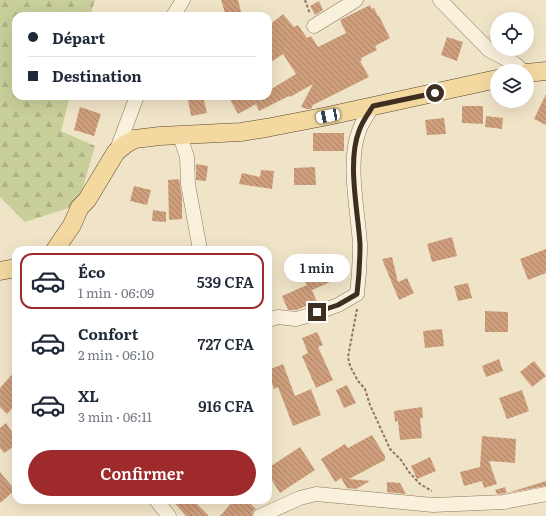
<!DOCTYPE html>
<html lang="fr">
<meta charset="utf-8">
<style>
body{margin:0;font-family:Literata,serif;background:#f2f2f3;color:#1f2937;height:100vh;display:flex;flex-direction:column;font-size:15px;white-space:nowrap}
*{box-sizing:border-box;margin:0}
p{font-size:13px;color:#747a83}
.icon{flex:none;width:22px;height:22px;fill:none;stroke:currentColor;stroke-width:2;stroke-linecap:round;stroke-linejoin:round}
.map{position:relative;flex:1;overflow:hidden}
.details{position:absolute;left:12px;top:246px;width:260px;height:258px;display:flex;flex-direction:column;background:#fff;border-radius:12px;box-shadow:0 4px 16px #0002}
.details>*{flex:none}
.hud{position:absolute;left:12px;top:12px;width:260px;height:88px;border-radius:12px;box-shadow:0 4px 16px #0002;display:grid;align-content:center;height:88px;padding:0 16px;background:#fff}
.fabs{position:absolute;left:490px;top:12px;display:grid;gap:8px}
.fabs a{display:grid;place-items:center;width:44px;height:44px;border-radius:50%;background:#fff;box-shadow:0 4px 16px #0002;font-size:20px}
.end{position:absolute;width:18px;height:18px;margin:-9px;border:5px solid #3d2e20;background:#fff;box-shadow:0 0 0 2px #fff}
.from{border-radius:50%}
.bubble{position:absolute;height:28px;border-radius:14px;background:#fff;box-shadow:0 4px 16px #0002;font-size:13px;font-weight:600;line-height:28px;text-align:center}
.car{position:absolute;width:12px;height:24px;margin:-12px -6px;border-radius:5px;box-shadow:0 0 3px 1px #0007;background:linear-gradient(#fff 24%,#345 0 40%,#fff 0 76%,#345 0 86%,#fff 0)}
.hud b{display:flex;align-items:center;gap:14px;height:38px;font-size:15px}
.hud b+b{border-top:1px solid #e0e1e3}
.hud i{width:10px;height:10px;background:#1f2937}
ul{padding:7px 0 0;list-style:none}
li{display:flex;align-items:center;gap:12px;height:56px;margin:0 8px 6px;padding:0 8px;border:2px solid transparent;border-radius:12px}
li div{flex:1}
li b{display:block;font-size:15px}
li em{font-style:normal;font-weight:600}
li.current{border-color:#9e2a2b}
li>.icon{width:36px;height:36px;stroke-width:1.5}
.button{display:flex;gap:8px;margin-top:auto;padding:8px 16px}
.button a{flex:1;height:46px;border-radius:24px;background:#9e2a2b;color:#fff;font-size:16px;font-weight:600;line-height:46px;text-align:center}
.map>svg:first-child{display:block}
.forest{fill:url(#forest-firs)}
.building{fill:url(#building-back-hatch)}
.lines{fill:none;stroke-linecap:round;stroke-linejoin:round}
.minor-casing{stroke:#8d765c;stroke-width:15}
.major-casing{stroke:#5b4430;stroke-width:19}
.path{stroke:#8d765c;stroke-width:2;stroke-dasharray:3 2;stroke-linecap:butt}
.minor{stroke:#faf1dc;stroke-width:14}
.major{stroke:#f3d9a0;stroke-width:18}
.route{stroke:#3d2e20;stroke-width:5}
</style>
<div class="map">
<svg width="546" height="516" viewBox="0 0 546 516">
<defs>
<pattern id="forest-firs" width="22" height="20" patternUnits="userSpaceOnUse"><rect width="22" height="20" fill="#c9cf9b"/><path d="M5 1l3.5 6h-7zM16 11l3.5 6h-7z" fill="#aeb285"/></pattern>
<pattern id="building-back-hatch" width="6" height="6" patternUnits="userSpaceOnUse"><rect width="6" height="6" fill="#cf9f7d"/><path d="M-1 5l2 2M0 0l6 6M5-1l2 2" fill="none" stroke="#a98266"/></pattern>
</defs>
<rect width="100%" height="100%" fill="#f0e4c8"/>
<path class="forest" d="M0 0H95L90 16H16V96H70L61 131 95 146 78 205 25 222 0 197Z"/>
<path class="building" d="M221 0H238L242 16H226Z
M319 1 323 10 315 15 310 6Z
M370 5 372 9 374 8 378 16H379L390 38 375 46 377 50 361 58 362 60 360 61 369 77 313 105 311 109H307L301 107 313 84 290 97 289 96 259 111 256 104 238 114 228 96H268V91L296 74 283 54 268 64V26L283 14 294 27 298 25 307 38 311 36 318 47 346 33 340 20Z
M497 26V45L489 37Z
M447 37 463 42 457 61 441 55Z
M546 94V125L534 119Z
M203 97 207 113 191 116 188 100Z
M462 106H483V124L462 123Z
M80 107 101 114 94 136 74 130Z
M486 116 503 118 502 129 485 127Z
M444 118 446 134 427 135 425 120Z
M313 133H344V151H313Z
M196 164 208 166 206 181 196 180Z
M315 167 316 185H294V168Z
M261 170 274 171 272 189 239 184 242 173 260 177Z
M179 179 182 197V219L169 220 168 180Z
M134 186 151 190 147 205 130 201Z
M153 210 166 212V222L152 221Z
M452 237 457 256 432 262 427 244Z
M546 249V273L528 280 520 259Z
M318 256 330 282 312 290 317 302 296 310H288L282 296 307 285 298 265Z
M392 257 398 282 407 278 414 293 399 300 382 259Z
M468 283 472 298 458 301 454 286Z
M485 311 508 312V332H485Z
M442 329 444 346 425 348 423 331Z
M317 332 323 345 318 347 333 380 316 388 302 356 308 353 302 338Z
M499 359 503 371 486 377 482 366Z
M534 361 546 376 532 387 520 372Z
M283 364 295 396 311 389 321 415 293 426 278 387 274 389 268 372V370Z
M16 370V404L7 414 0 407V388Z
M347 385 356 403 344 408 336 390Z
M522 390 529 411 507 419 499 398Z
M422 407 423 418H420L422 438 400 440 398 421 395 422 394 411Z
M6 423 16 438V445L4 453 0 448V428Z
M372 435 385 456V460L349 479 370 481 356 489 347 488 341 478 335 482 321 459 345 444 348 448Z
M482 436 516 439 515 463 489 461 497 484 484 488 482 481 464 486 460 472 480 467Z
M300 447 315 470 280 493 268 474V468Z
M430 457 436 471 417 479 411 466Z
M0 472 15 490 0 503Z
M546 481V486L507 493Z
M387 482 400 483 406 494 387 492Z
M505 487 507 493 497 494 495 490Z
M172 500H193L209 516H186Z
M234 500H247L256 509 253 511 252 516H220Z"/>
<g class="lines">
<g class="minor-casing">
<path id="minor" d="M440 0 489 50 515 64 523 71
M173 16 183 0
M314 26 356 0
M180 136 187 157 188 184 200 250
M116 152 137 96
M268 320 278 317 296 319 307 316 338 305 357 294C359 277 360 261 360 244 358 211 347 162 359 131 362 122 368 114 373 106
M156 500 169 516
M260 516 300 498 316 494 433 505 504 502 546 494"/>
</g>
<g class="major-casing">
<path id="major" d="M527 73 546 71
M55 250 72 225 80 207 87 200 116 152 126 144 135 139 160 136 241 132 266 128 328 116 497 79
M0 271 16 268"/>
</g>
<path class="path" d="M305 0 310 14
M357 309 348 357 350 366 358 381 365 389 370 405 390 449 401 460 409 472 420 484 432 491"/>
<use href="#minor" class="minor"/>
<use href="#major" class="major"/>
</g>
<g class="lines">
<path class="route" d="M317 312 338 305 357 294C359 277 360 261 360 244 358 211 347 162 359 131 362 122 368 114 373 106L435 93"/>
</g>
</svg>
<div class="fabs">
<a><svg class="icon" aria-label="locate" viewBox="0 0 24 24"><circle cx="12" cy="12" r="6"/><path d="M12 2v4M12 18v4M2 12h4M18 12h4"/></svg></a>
<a><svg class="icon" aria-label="layers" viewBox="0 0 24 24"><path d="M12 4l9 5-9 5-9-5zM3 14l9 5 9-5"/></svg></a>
</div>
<i class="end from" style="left:435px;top:93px"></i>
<i class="end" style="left:317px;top:312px"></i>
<div class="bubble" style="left:284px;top:254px;width:66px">1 min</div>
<i class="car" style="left:328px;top:116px;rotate:259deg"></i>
<div class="hud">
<b><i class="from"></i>Départ</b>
<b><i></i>Destination</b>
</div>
<section class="details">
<ul>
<li class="current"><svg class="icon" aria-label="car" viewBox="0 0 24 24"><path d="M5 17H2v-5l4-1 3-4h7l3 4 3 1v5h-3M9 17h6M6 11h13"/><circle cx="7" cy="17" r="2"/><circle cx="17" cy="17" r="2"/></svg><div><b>Éco</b><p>1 min · 06:09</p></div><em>539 CFA</em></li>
<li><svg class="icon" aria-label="car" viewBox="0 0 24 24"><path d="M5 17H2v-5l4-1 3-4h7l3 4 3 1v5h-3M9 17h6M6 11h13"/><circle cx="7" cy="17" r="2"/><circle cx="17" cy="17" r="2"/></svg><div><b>Confort</b><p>2 min · 06:10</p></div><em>727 CFA</em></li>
<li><svg class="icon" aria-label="car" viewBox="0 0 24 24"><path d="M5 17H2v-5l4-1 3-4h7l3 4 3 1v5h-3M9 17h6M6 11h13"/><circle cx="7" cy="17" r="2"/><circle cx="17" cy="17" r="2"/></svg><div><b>XL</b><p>3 min · 06:11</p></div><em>916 CFA</em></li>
</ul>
<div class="button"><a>Confirmer</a></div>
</section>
</div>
